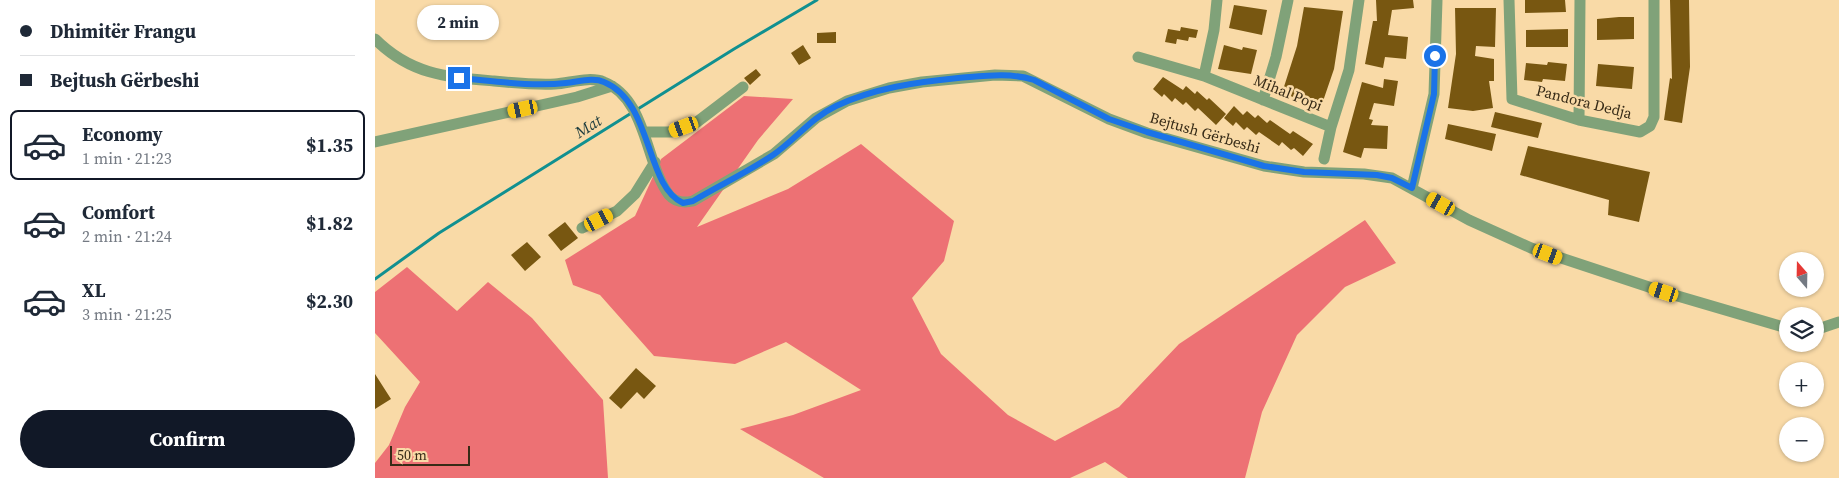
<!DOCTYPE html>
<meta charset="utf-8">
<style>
body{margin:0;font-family:"Source Serif 4",serif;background:#f6f6f7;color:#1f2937;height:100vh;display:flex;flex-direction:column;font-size:19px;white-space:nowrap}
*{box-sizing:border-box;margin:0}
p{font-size:16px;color:#747a83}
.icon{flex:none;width:28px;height:28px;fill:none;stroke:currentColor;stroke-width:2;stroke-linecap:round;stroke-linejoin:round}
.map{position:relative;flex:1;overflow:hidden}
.drawer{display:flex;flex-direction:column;background:#fff;width:375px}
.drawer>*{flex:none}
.guide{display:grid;align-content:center;height:110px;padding:0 20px;background:#fff}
.needle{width:32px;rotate:340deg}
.controls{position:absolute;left:1404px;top:252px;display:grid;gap:10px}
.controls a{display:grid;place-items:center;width:45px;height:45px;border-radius:50%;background:#fff;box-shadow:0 1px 4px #0004;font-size:25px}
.scale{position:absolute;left:15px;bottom:12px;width:80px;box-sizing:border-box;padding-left:5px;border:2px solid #372b17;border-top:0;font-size:14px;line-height:18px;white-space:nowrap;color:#372b17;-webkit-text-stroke:4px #f9daa7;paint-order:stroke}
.end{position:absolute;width:22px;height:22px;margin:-11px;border:6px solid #1a73e8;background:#fff;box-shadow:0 0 0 2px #fff}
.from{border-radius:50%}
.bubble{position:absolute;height:35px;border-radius:18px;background:#fff;box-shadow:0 1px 4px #0004;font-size:16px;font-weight:700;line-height:35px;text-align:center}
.car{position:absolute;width:15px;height:30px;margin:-15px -8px;border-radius:6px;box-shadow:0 0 4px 1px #0007;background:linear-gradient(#f5c518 24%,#345 0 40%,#f5c518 0 76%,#345 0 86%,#f5c518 0)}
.guide b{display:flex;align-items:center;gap:18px;height:48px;font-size:19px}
.guide b+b{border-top:1px solid #e0e1e3}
.guide i{width:12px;height:12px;background:#1f2937}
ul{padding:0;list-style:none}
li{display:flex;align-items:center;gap:15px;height:70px;margin:0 10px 8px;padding:0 10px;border:2px solid transparent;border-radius:8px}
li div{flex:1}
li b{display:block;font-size:19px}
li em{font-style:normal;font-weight:700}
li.active{border-color:#111827}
li>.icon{width:45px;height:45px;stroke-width:1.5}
.button{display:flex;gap:10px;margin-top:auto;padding:10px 20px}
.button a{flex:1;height:58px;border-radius:30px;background:#111827;color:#fff;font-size:20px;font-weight:700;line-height:58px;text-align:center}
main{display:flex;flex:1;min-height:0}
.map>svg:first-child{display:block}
.forest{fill:#ed7174}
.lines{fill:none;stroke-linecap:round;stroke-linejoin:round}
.stream{stroke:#119090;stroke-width:3}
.building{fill:#785711}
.minor{stroke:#80a279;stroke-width:11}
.route{stroke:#1a73e8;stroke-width:6}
.labels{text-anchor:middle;stroke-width:5;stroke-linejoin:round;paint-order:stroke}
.street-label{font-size:15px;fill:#372b17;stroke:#f9daa7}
.water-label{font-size:16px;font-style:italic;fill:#1c3b3d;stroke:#f9daa7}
</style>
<main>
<section class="drawer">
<div class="guide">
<b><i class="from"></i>Dhimitër Frangu</b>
<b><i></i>Bejtush Gërbeshi</b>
</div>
<ul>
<li class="active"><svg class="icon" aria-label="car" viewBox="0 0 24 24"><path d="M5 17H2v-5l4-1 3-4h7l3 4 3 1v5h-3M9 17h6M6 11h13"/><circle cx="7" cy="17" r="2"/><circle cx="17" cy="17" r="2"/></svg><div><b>Economy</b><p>1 min · 21:23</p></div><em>$1.35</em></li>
<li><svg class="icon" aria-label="car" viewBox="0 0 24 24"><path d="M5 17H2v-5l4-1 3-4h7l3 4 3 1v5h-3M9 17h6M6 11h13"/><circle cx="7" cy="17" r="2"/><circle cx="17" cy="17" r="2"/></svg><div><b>Comfort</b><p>2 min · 21:24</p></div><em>$1.82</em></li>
<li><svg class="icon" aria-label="car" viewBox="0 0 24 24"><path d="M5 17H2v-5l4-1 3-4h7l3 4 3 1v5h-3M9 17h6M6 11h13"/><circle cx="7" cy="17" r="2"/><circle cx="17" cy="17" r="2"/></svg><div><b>XL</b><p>3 min · 21:25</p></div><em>$2.30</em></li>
</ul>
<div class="button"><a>Confirm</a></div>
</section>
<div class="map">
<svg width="1464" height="478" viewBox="0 0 1464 478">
<rect width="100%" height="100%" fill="#f9daa7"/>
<path class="forest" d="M369 96 418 99 383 140 322 227 413 189 486 144 579 221 569 261 537 298 566 354 633 415 680 441 744 407 804 344 990 220 1021 263 970 287 922 335 887 412 870 478H753L730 462 695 478H449L365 429 418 415 486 390 411 342 360 364 279 356 225 295 198 285 190 260 260 216 286 159Z
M32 267 82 311 113 282 157 318 228 400 233 478H0V463L14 445 30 407 45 382 0 333V292Z"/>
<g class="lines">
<path class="stream" d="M0 279 64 233 359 49 442 0"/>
</g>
<path class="building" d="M1001 0H1038L1039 8 1017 10 1013 35 1033 37 1031 59 1010 57 1008 68 990 64 998 21H1002Z
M1150 0H1190L1191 12 1150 13Z
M1295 0H1314L1315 67 1307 123 1289 120 1295 78 1297 79Z
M859 5 892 10 887 35 854 28Z
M929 7 968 11 959 69 946 107 907 93 922 46Z
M1080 8H1121L1120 47 1101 46 1100 56 1119 59V81H1114L1118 108 1098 111 1073 108 1081 54Z
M1244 17H1259V39L1222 40V19Z
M806 27 823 30 821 38 814 37 813 41 802 39 801 44 790 42 793 29 805 31Z
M1193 29V47H1151V30Z
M461 32V43H442V33Z
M428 45 436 58 424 65 416 53Z
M849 45 867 50 868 47 882 50 876 74 843 69Z
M1173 62 1192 64 1190 81 1168 79 1167 82 1149 80 1151 63 1172 65Z
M1223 64 1259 67 1257 89 1221 86Z
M381 69 386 75 375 85 369 78Z
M788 77 808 90 811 86 820 94 822 91 832 100 834 98 851 114 841 125 823 108 820 111 811 102 808 105 800 98 797 102 789 94 787 97 778 89Z
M1009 79 1023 81 1019 106 999 103 994 119 998 120 996 125 1013 126 1012 149 989 148 986 158 968 152 987 82 1008 88Z
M859 106 868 115 872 111 880 118 883 115 892 123 895 120 915 134 918 131 938 144 928 156 919 148 916 150 907 142 904 146 884 132 881 135 872 127 869 130 861 122 858 126 849 118Z
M1120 112 1167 123 1163 138 1116 127Z
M1073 124 1121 134 1117 151 1070 139Z
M1153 146 1275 172 1264 222 1233 215 1234 200 1145 175Z
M190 222 203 238 186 251 173 235Z
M152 242 166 257 150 271 136 255Z
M261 368 281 386 269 399 262 392 246 409 234 398Z
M0 374 16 399 0 409Z"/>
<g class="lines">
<path class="minor" d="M1134 0 1137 99 1204 120 1265 132 1275 126 1279 117V0
M0 39C36 75 72 77 119 81 139 83 160 85 180 84 195 83 215 76 229 82 272 99 270 163 294 195 301 203 309 203 318 201L399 154 441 118 472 101 514 88 547 82 620 75 648 76 734 119 772 133 889 166 929 172 989 174 1017 178 1094 220 1156 248 1289 292 1412 328
M763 57 829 76 956 127
M829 76 839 30 842 0
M888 100 901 57 913 0
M1204 120 1205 0
M269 132H296L322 122 368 87
M0 142 202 97 237 86
M949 159 956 127 974 70 984 0
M1037 188 1059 94 1062 0
M207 228 242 211 260 194 280 162
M1440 330 1464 322"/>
</g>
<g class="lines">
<path class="route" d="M84 78C119 81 157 87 191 83 203 82 218 77 229 82 278 102 270 186 308 203L318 201C345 185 373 172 398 155 420 140 436 118 461 106 499 88 542 82 583 78 609 76 634 72 659 80L734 119 772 132 889 166 929 172 1002 175 1017 178 1037 188 1059 94 1060 56"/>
</g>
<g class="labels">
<g class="street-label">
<text transform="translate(913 93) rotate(22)" y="5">Mihal Popi</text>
<text transform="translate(1209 102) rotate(14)" y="5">Pandora Dedja</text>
<text transform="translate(830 133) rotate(16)" y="5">Bejtush Gërbeshi</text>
</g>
<g class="water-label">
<text transform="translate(213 126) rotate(-32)" y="6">Mat</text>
</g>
</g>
</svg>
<div class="controls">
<a><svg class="needle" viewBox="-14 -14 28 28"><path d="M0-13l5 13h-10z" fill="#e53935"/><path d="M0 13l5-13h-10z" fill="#747a83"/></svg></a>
<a><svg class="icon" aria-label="layers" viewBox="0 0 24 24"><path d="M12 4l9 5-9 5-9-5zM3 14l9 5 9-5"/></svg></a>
<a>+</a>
<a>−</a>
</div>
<div class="scale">50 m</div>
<i class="end from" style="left:1060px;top:56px"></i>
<i class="end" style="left:84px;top:78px"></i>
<div class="bubble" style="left:42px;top:5px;width:82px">2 min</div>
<i class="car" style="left:148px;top:109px;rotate:258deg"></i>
<i class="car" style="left:309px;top:127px;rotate:250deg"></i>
<i class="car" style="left:1066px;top:204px;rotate:299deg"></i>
<i class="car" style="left:224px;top:220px;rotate:63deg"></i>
<i class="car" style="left:1173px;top:254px;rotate:111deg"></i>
<i class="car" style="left:1289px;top:292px;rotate:288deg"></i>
</div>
</main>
